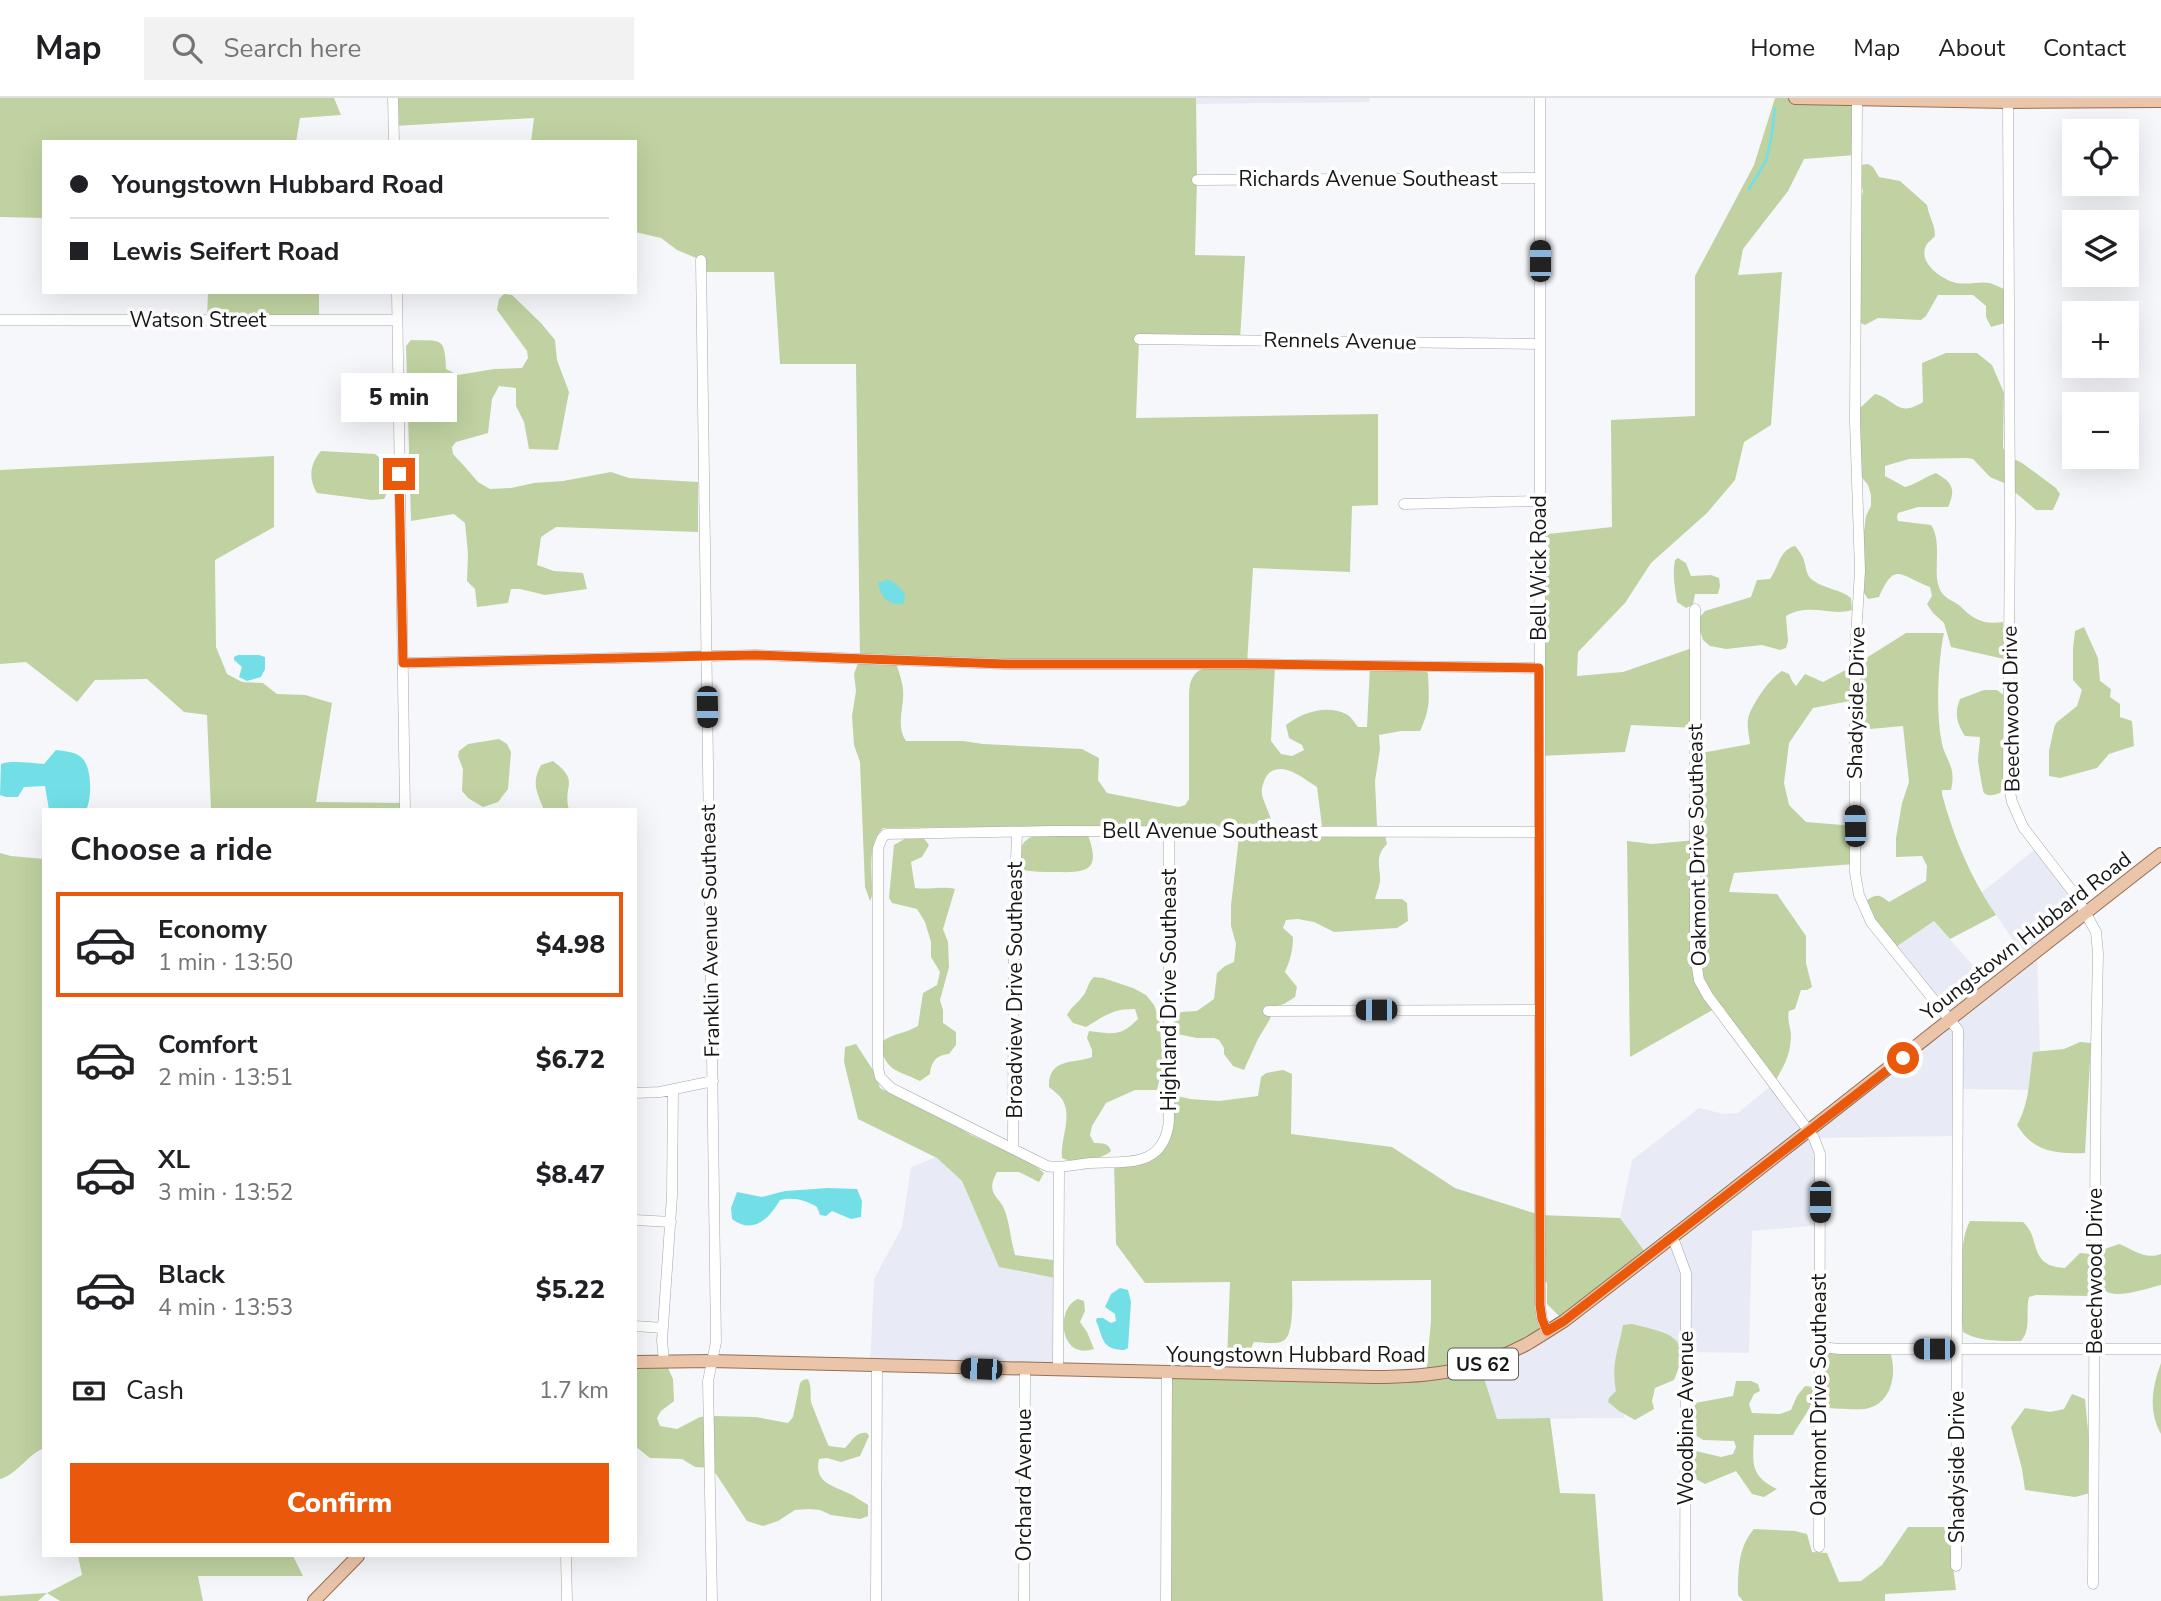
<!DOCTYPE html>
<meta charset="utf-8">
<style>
body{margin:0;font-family:"Nunito Sans",sans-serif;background:#f2f2f2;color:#202124;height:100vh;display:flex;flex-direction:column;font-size:26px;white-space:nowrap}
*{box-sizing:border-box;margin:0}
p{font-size:23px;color:#757577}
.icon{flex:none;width:38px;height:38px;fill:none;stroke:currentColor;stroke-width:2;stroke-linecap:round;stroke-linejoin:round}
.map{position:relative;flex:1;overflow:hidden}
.panel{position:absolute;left:42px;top:710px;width:595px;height:749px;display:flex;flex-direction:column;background:#fff;border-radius:0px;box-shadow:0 7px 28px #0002}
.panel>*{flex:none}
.banner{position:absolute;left:42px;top:42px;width:595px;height:154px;border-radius:0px;box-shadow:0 7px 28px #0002;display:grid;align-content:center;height:154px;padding:0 28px;background:#fff}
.fabs{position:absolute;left:2062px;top:21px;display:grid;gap:14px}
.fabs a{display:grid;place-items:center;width:77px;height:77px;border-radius:0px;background:#fff;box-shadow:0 7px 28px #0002;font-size:35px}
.end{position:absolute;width:32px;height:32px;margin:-16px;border:9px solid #ea580c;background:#fff;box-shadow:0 0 0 4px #fff}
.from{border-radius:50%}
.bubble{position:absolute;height:49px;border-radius:0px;background:#fff;box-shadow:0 7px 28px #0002;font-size:23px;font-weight:800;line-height:49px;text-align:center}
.car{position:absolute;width:21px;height:42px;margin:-21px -10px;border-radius:9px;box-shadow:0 0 5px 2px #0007;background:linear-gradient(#222 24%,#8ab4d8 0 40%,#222 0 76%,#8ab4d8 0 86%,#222 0)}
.banner b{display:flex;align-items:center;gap:24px;height:66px;font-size:26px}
.banner b+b{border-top:2px solid #e0e0e0}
.banner i{width:18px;height:18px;background:#202124}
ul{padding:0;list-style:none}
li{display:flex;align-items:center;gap:21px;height:105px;margin:0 14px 10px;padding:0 14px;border:4px solid transparent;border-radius:0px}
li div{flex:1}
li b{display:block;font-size:26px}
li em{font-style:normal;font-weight:800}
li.active{border-color:#ea580c}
li>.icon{width:63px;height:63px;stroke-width:1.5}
h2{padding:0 28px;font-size:32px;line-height:84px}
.pay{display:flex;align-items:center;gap:18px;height:77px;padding:0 28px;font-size:26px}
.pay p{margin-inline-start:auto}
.cta{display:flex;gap:14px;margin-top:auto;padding:14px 28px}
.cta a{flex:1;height:80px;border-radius:0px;background:#ea580c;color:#fff;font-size:28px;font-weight:800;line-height:80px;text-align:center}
header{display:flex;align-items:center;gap:42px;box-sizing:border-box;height:98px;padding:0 35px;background:#fff;border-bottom:2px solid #e0e0e0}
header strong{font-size:33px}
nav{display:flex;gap:38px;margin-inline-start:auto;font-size:24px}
.search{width:490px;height:63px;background:#f2f2f2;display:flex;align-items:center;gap:18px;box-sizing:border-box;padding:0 24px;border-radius:0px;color:#757577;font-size:26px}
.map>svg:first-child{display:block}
.built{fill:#e8ebf5}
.green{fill:#c0d2a1}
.water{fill:#72dfe7}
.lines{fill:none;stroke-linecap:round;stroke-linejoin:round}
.stream{stroke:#72dfe7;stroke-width:2.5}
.minor-casing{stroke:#a6a7ab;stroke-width:11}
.major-casing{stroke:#986f52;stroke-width:14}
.minor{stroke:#fff;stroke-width:10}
.major{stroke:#ebc5aa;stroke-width:12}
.route{stroke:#ea580c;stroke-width:9}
.labels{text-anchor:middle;stroke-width:7;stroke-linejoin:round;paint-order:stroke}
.shield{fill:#fff;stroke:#5d5d5d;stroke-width:2}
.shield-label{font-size:19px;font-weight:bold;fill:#171718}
.street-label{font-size:21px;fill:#171718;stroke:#fff}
</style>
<header>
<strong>Map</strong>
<div class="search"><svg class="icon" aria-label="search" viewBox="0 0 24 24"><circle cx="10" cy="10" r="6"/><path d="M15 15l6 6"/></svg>Search here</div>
<nav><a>Home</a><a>Map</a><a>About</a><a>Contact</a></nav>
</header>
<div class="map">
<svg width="2161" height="1503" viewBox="0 0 2161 1503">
<rect width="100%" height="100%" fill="#f6f7fb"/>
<path class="built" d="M1196 0H1370L1369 4 1196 6Z
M2038 749 2085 815 2037 853 2041 992 1959 991 1958 1038 1815 1040 1820 1127 1752 1133 1749 1255 1625 1253 1624 1320 1497 1321 1480 1267 1528 1245 1648 1158 1620 1120 1632 1062 1699 1010 1724 1016 1738 1015 1774 985 1809 1033 1950 921 1893 851 1934 823 1991 888 2026 861 1981 795Z
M936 1059 962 1083 999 1169 1058 1181V1271L870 1268 874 1181 902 1129 911 1069Z"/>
<path class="green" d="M0 0H334L341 17 300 20 296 44H44V120L0 119Z
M393 0H1196L1197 82 1195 157 1245 158 1240 242H1139L1136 320 1378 316V407L1352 408 1350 474 1253 470 1247 566 895 562C898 571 902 582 903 591 905 609 895 626 906 643H963L983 646 1082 651 1099 660 1098 682 1107 695 1179 709 1185 707 1189 701V600C1189 591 1189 581 1197 574 1210 564 1258 569 1275 569L1271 643 1281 656 1292 658 1304 652 1302 647 1289 640 1286 627C1301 615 1326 606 1346 616 1351 618 1354 624 1358 629H1367L1370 569 1420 571 1428 575C1429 600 1431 610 1420 633H1401L1379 637 1380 651 1375 683 1377 728H1322L1317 689C1304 681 1283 662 1268 676 1264 681 1261 690 1262 697 1263 702 1271 719 1273 727L883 730C866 746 873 777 872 798L870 803 865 789 860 664 854 647 852 618 856 593 854 576 860 560 856 266H780L774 174H701V162L677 152 661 140 635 134V44H531L534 20 394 28Z
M1775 0H2161L1857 2 1855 57 1804 61 1788 93 1743 151 1738 177 1782 174 1771 327 1744 344 1735 382 1707 415 1651 465 1625 505 1578 554 1577 578 1623 574 1695 549 1696 630 1631 627 1625 654 1540 658 1539 437 1612 429 1611 322 1695 318V178L1754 67Z
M1868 66 1873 69 1879 79 1900 83 1927 107C1929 119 1935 126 1935 138 1933 141 1929 143 1927 146 1916 164 1942 182 1957 185 1968 187 1980 183 1990 185 1996 187 2001 190 2006 192L2005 225 1991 229 1986 219V208L1973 197H1938L1926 218 1921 222 1878 220 1865 227 1859 224V112L1863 93 1860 82 1861 67Z
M208 194H319V222H207Z
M504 196 512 197 541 225 555 242 557 262 569 294 558 352 529 351 524 324 516 308V290L499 288 492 301 488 335 456 344 452 349 453 356 465 369 478 384 490 391 511 390 534 385 563 383 611 374 629 380 698 384V434L556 429 541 439 537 467 554 473 583 475 587 491 545 497 520 491H511L508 505 477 509 475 491 467 483 468 456 465 425 454 416 411 423 406 248 411 242C441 243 445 238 446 271L458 277 494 271 522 270 528 260 527 253 497 212 499 201Z
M1946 255H1977L1992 267 2004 295 2003 350 2008 358 2022 365 2056 390 2060 396 2053 412H2036L2004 385 1990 379 1973 361 1967 360 1909 361 1885 368V378L1905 389C1917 386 1924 379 1936 375 1953 385 1956 391 1948 409H1918L1898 415 1897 419 1898 423 1931 427C1944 446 1930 478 1942 495 1946 501 1954 503 1960 508 1973 521 1983 527 2003 524L2004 561 1951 549 1944 525 1933 515 1927 506 1932 498 1930 489C1900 478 1895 462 1879 499L1868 501 1864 495 1863 441 1866 418 1871 408V397L1868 387 1859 376 1860 310 1875 296C1897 302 1897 320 1923 304L1922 265Z
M321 353 375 356 391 368V386L384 401 372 402 317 395C308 381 310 365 321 353Z
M274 358V429L215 462 216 549 227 576 242 584 263 585 277 596 305 597 332 605 316 704 405 705V712H211L207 617 184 614 147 581 95 582 77 604 26 564 0 566V372Z
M1795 448C1798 451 1800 454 1802 458 1807 466 1804 477 1814 483 1825 491 1840 491 1851 500L1852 512C1831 519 1810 504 1786 518L1788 543 1786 550 1780 552 1762 547 1726 551 1710 548 1703 542 1699 529V520L1705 513 1751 499 1757 482 1770 481C1779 469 1779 452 1795 448Z
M1678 460 1686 465 1691 478 1711 477 1719 480 1720 488 1718 496H1695L1693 507 1686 510 1677 504C1675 490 1672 476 1675 462Z
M2084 529 2098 560 2100 583 2111 591 2110 599 2120 606V619L2132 623 2134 648 2109 656 2097 670 2060 680 2049 678V653L2054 630 2056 625 2077 608 2082 592 2073 582V551L2075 533Z
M1906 535H1944C1938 563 1936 611 1941 640 1944 663 1957 666 1951 692H1942V696C1953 738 1971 781 1996 817L1950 841 1934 823 1893 851 1862 807C1873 797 1877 794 1889 804L1926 783 1927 768 1922 758 1896 759V740L1902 705 1909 684 1903 628 1870 631 1861 623 1855 602 1813 610 1789 645 1784 685 1789 707 1806 724 1855 728V766L1734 775 1729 794 1777 796 1806 838V865L1812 889 1807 892H1801L1795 911 1789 913C1787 921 1790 928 1791 936 1791 957 1784 968 1774 985L1716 910 1630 959 1627 743 1652 746 1696 742V656L1750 646C1749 637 1746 626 1749 617 1754 604 1770 580 1782 573L1789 576 1792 583 1796 588 1805 576 1823 584 1855 567Z
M1984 592H1997L2005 598 2004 687 2000 695C1995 697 1988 699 1984 695 1983 694 1978 665 1978 662 1978 655 1980 647 1980 639L1965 638C1957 626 1954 615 1960 601Z
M499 641 507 646 511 654 508 691 498 704 483 709 468 700 462 693 463 671 458 658 459 653 468 646Z
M553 663C581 684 562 687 569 712H544C537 694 531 686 541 667Z
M1088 737C1100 771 1090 775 1057 774 1044 774 1031 774 1018 771 1019 757 1018 746 1031 739Z
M1385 737 1387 746C1376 757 1379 765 1380 778 1381 785 1377 794 1375 801H1402L1407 805 1408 823 1397 830 1334 834 1314 824 1298 821 1286 822 1283 830 1293 839C1293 852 1290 863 1285 874L1297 889 1295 899 1284 906 1272 909 1270 921 1258 941 1244 972 1233 968 1224 956V950L1219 942 1214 940H1197L1177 936C1173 927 1175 922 1181 914L1197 913 1214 901 1217 875 1225 868 1234 864 1236 846 1231 828V807L1239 739Z
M908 739H923L929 747 922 759 911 764 915 790C929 792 941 788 955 791L943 831 948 844 949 869 940 902 943 912V925L956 934V947L949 956C937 957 931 963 930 976L920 983C895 971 886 974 880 945 893 935 904 936 918 928L923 895 937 887 940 874 931 859V844L925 824 917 811 892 805 889 800 894 747Z
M0 755 11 758 44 761V1350C27 1357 18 1376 0 1381Z
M1094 879 1103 880 1133 890 1146 897 1154 907 1159 921 1163 965 1157 992H1135L1106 1005 1092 1028 1090 1037 1094 1045C1102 1045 1109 1045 1111 1053 1102 1062 1073 1066 1062 1060 1060 1041 1073 1018 1062 1001 1059 997 1053 992 1049 989 1048 959 1075 966 1092 959V952L1087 940 1089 933C1114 936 1120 939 1138 921L1135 911C1111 911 1105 918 1086 929L1073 925 1067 917C1073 907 1076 907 1082 899 1088 893 1087 885 1094 879Z
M2080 944 2091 945 2085 1055C2056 1056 2033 1054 2017 1027 2030 1004 2029 980 2033 954L2064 951Z
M856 946 875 975 880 990 940 1018 971 1037 1031 1064 1044 1075 1039 1084 1019 1074H997C984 1098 1001 1097 1006 1116 1010 1129 1011 1143 1015 1157L1053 1162 1055 1180 999 1169 962 1083 937 1060 858 1021 844 964 845 949Z
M1283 972 1292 976 1291 1036 1392 1049 1455 1090 1540 1117 1620 1120 1648 1158 1564 1223 1547 1206V1184L1540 1186 1547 1233 1480 1267 1497 1321 1550 1320 1560 1395 1595 1396 1603 1503H1166L1167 1276 1426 1278 1431 1223V1182L1292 1183C1292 1196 1295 1238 1283 1243 1276 1247 1262 1244 1254 1244L1245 1262 1227 1263 1230 1184 1145 1185 1116 1146 1114 1064H1129L1161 1050 1169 996 1190 1001 1219 1003 1258 998 1261 979 1266 975Z
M1970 1123 2023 1124C2042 1141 2027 1168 2065 1170L2080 1155 2091 1156V1190L2089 1198 2036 1197 2029 1199C2025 1214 2032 1230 2021 1243 2003 1243 1979 1244 1963 1234L1962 1225C1962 1197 1957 1146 1970 1123Z
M2119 1146C2134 1152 2145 1162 2161 1156V1187C2123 1197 2087 1211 2102 1152Z
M1078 1201 1084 1203 1085 1213 1080 1224 1087 1234 1094 1251C1058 1263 1056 1208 1078 1201Z
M1632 1226C1668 1235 1694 1237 1674 1282L1655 1290 1652 1303 1654 1311 1635 1322 1619 1313 1608 1304 1609 1300 1616 1293C1611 1265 1618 1254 1623 1227Z
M1890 1254C1897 1273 1893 1303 1869 1310 1859 1313 1836 1310 1825 1310V1260L1828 1255Z
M635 1264 668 1270 673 1281 674 1303 661 1313 657 1320 660 1328 677 1331 700 1319 713 1318 756 1319 788 1325 793 1319 800 1285 803 1282 808 1281C812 1289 810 1296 811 1304 812 1307 827 1345 829 1348L845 1350C852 1343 856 1333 867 1335L869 1338 860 1358 841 1364 827 1360 819 1361C814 1384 831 1387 848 1395 855 1398 861 1403 868 1407V1418L860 1421 831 1417 820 1412 809 1411 795 1412 778 1423 763 1428 747 1423 716 1376 710 1370 695 1369 682 1361 650 1360 635 1348Z
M2161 1265V1336C2148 1312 2152 1290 2161 1265Z
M1736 1283H1751L1758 1286 1760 1293 1754 1296 1749 1306 1752 1315 1780 1316 1791 1312 1797 1298 1805 1288 1813 1289C1816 1308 1801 1321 1793 1337H1754C1753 1364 1749 1378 1777 1391L1764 1399 1752 1396 1736 1373 1705 1386 1694 1380 1692 1364 1696 1353 1721 1359 1733 1356 1736 1349 1734 1343 1703 1342 1692 1335 1695 1305 1733 1298Z
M2072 1296 2085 1301 2094 1394 2075 1399 2025 1392 2022 1371 2011 1329 2025 1310 2050 1314 2064 1311Z
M1908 1429H1948L1956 1492 1885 1496V1503H1743L1738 1497C1738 1473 1738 1449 1754 1431L1795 1433 1807 1436 1812 1454 1827 1455 1839 1484 1861 1483 1882 1467Z
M78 1458H293L303 1478H198L203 1503H60L47 1495 38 1503H0V1498L47 1495 82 1477Z"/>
<path class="water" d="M890 482 896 486 905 496 904 505C890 509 880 499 878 485L883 483Z
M238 557H259L265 559V571L261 579 247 583 239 579 242 569 234 562V559Z
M56 652C64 653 78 654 83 661 92 671 92 701 86 712H49L45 688 24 689 18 699H6L0 697 1 666C9 662 33 665 44 666Z
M828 1090 857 1091 862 1103 861 1119 851 1121 832 1113 826 1118 820 1117 817 1109C805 1102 794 1099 780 1102 769 1121 753 1137 732 1121L731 1110 737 1094 762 1099 785 1093Z
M1120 1190 1128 1192 1131 1204 1128 1250 1124 1252C1100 1251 1104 1240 1096 1223L1097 1220H1103L1111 1225 1116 1223 1115 1216 1105 1209 1111 1196Z"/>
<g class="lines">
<path class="stream" d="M1749 91 1766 63 1772 36 1775 11"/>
<g class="minor-casing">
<path id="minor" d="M393 0 394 44
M1540 0V1207L1542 1221 1547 1233
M1857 2 1855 323 1860 473 1855 554V775L1859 797 1871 824 1958 932 1956 1468
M2008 4 2010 425 2008 685 2012 704 2023 729 2076 798 2096 834 2098 855 2096 953 2093 1486
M1197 82 1539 80
M701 162 716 1244 708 1283 712 1503
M397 194 405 712
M0 222H396
M1139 241 1540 246
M1404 406 1539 403
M1695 511V857L1699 882 1708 898 1814 1040 1820 1056 1819 1449
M403 565 755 557 1005 566H1247L1540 570
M1169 734V1023C1164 1070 1128 1063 1091 1065 1076 1066 1062 1071 1047 1068L891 990 880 979 878 970V750L882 740 886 736 1052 733 1539 734
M1268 913 1539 912
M635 995 660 994 713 983
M1013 1050 1014 817 1017 735
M635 1122 671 1124
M1673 1140 1686 1175V1186L1685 1503
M635 1228 663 1230
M1819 1249 1840 1251H2161
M664 1263 662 1243 672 1098 673 992
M1058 1271 1059 1070
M566 1458 567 1503
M876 1503 877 1268
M1024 1503 1025 1272
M1166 1503 1167 1276"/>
</g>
<g class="major-casing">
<path id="major" d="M1795 0 2008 4 2161 3
M635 1264 711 1263 1374 1279C1431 1279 1476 1273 1527 1246 1539 1239 1551 1231 1564 1223 1764 1069 1962 911 2161 756
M314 1503 358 1458"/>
</g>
<use href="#minor" class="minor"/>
<use href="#major" class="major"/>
</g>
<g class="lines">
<path class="route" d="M399 376 403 565 755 557 1005 566H1247L1539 570 1540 1207 1542 1221 1547 1233 1564 1223 1903 960"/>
</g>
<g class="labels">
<rect class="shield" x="1448" y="1250.5" width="70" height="31" rx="5"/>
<g class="shield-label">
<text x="1483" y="1273">US 62</text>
</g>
<g class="street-label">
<text x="1368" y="88">Richards Avenue Southeast</text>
<text x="198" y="229">Watson Street</text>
<text transform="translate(1340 243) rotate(1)" y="7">Rennels Avenue</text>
<text transform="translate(1539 470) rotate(-90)" y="7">Bell Wick Road</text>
<text transform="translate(1856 605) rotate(-89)" y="7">Shadyside Drive</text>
<text transform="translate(2011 611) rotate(-91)" y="7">Beechwood Drive</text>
<text x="1210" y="740">Bell Avenue Southeast</text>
<text transform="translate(1697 747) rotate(-91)" y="7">Oakmont Drive Southeast</text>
<text transform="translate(710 833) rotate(-91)" y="7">Franklin Avenue Southeast</text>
<text transform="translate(2026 838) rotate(-38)" y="7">Youngstown Hubbard Road</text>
<text transform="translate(1015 892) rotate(-90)" y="7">Broadview Drive Southeast</text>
<text transform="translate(1169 892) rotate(-90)" y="7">Highland Drive Southeast</text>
<text transform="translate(2095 1173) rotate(-90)" y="7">Beechwood Drive</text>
<text x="1296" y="1264">Youngstown Hubbard Road</text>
<text transform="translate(1819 1297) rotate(-90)" y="7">Oakmont Drive Southeast</text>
<text transform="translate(1686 1320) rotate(-90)" y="7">Woodbine Avenue</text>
<text transform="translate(1957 1369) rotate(-90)" y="7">Shadyside Drive</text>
<text transform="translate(1024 1387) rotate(-90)" y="7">Orchard Avenue</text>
</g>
</g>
</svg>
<div class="fabs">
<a><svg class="icon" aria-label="locate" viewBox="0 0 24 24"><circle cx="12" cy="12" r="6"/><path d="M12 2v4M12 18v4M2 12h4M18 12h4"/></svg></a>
<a><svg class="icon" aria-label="layers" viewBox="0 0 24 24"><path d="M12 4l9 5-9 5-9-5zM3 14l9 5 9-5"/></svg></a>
<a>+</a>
<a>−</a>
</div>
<i class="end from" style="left:1903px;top:960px"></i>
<i class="end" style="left:399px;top:376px"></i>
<div class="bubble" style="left:341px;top:275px;width:116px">5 min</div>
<i class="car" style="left:1540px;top:163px;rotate:0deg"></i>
<i class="car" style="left:707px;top:609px;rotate:179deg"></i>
<i class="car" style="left:1855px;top:728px;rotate:359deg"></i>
<i class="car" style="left:1376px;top:912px;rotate:270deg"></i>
<i class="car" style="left:1820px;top:1104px;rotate:180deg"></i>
<i class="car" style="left:1934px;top:1251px;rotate:270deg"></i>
<i class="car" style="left:981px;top:1271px;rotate:272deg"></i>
<div class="banner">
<b><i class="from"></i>Youngstown Hubbard Road</b>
<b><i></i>Lewis Seifert Road</b>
</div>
<section class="panel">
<h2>Choose a ride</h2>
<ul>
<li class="active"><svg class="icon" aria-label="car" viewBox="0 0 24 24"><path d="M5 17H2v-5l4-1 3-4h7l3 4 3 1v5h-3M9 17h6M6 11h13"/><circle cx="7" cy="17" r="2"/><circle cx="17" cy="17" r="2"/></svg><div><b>Economy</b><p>1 min · 13:50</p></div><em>$4.98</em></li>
<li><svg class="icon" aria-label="car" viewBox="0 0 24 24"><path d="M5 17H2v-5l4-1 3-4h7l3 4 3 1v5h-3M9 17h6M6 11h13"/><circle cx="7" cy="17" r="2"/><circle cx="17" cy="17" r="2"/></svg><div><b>Comfort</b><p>2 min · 13:51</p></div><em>$6.72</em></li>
<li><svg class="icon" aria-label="car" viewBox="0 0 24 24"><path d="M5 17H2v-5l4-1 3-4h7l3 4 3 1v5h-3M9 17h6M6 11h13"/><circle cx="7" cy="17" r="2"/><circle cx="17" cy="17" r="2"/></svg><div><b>XL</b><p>3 min · 13:52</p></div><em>$8.47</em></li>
<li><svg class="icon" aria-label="car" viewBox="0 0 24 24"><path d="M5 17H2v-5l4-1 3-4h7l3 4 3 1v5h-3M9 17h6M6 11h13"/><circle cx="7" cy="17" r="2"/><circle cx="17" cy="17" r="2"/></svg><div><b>Black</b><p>4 min · 13:53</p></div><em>$5.22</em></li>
</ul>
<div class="pay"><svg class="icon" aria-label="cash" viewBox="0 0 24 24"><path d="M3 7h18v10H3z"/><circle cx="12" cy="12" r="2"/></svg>Cash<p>1.7 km</p></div>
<div class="cta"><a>Confirm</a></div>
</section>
</div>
